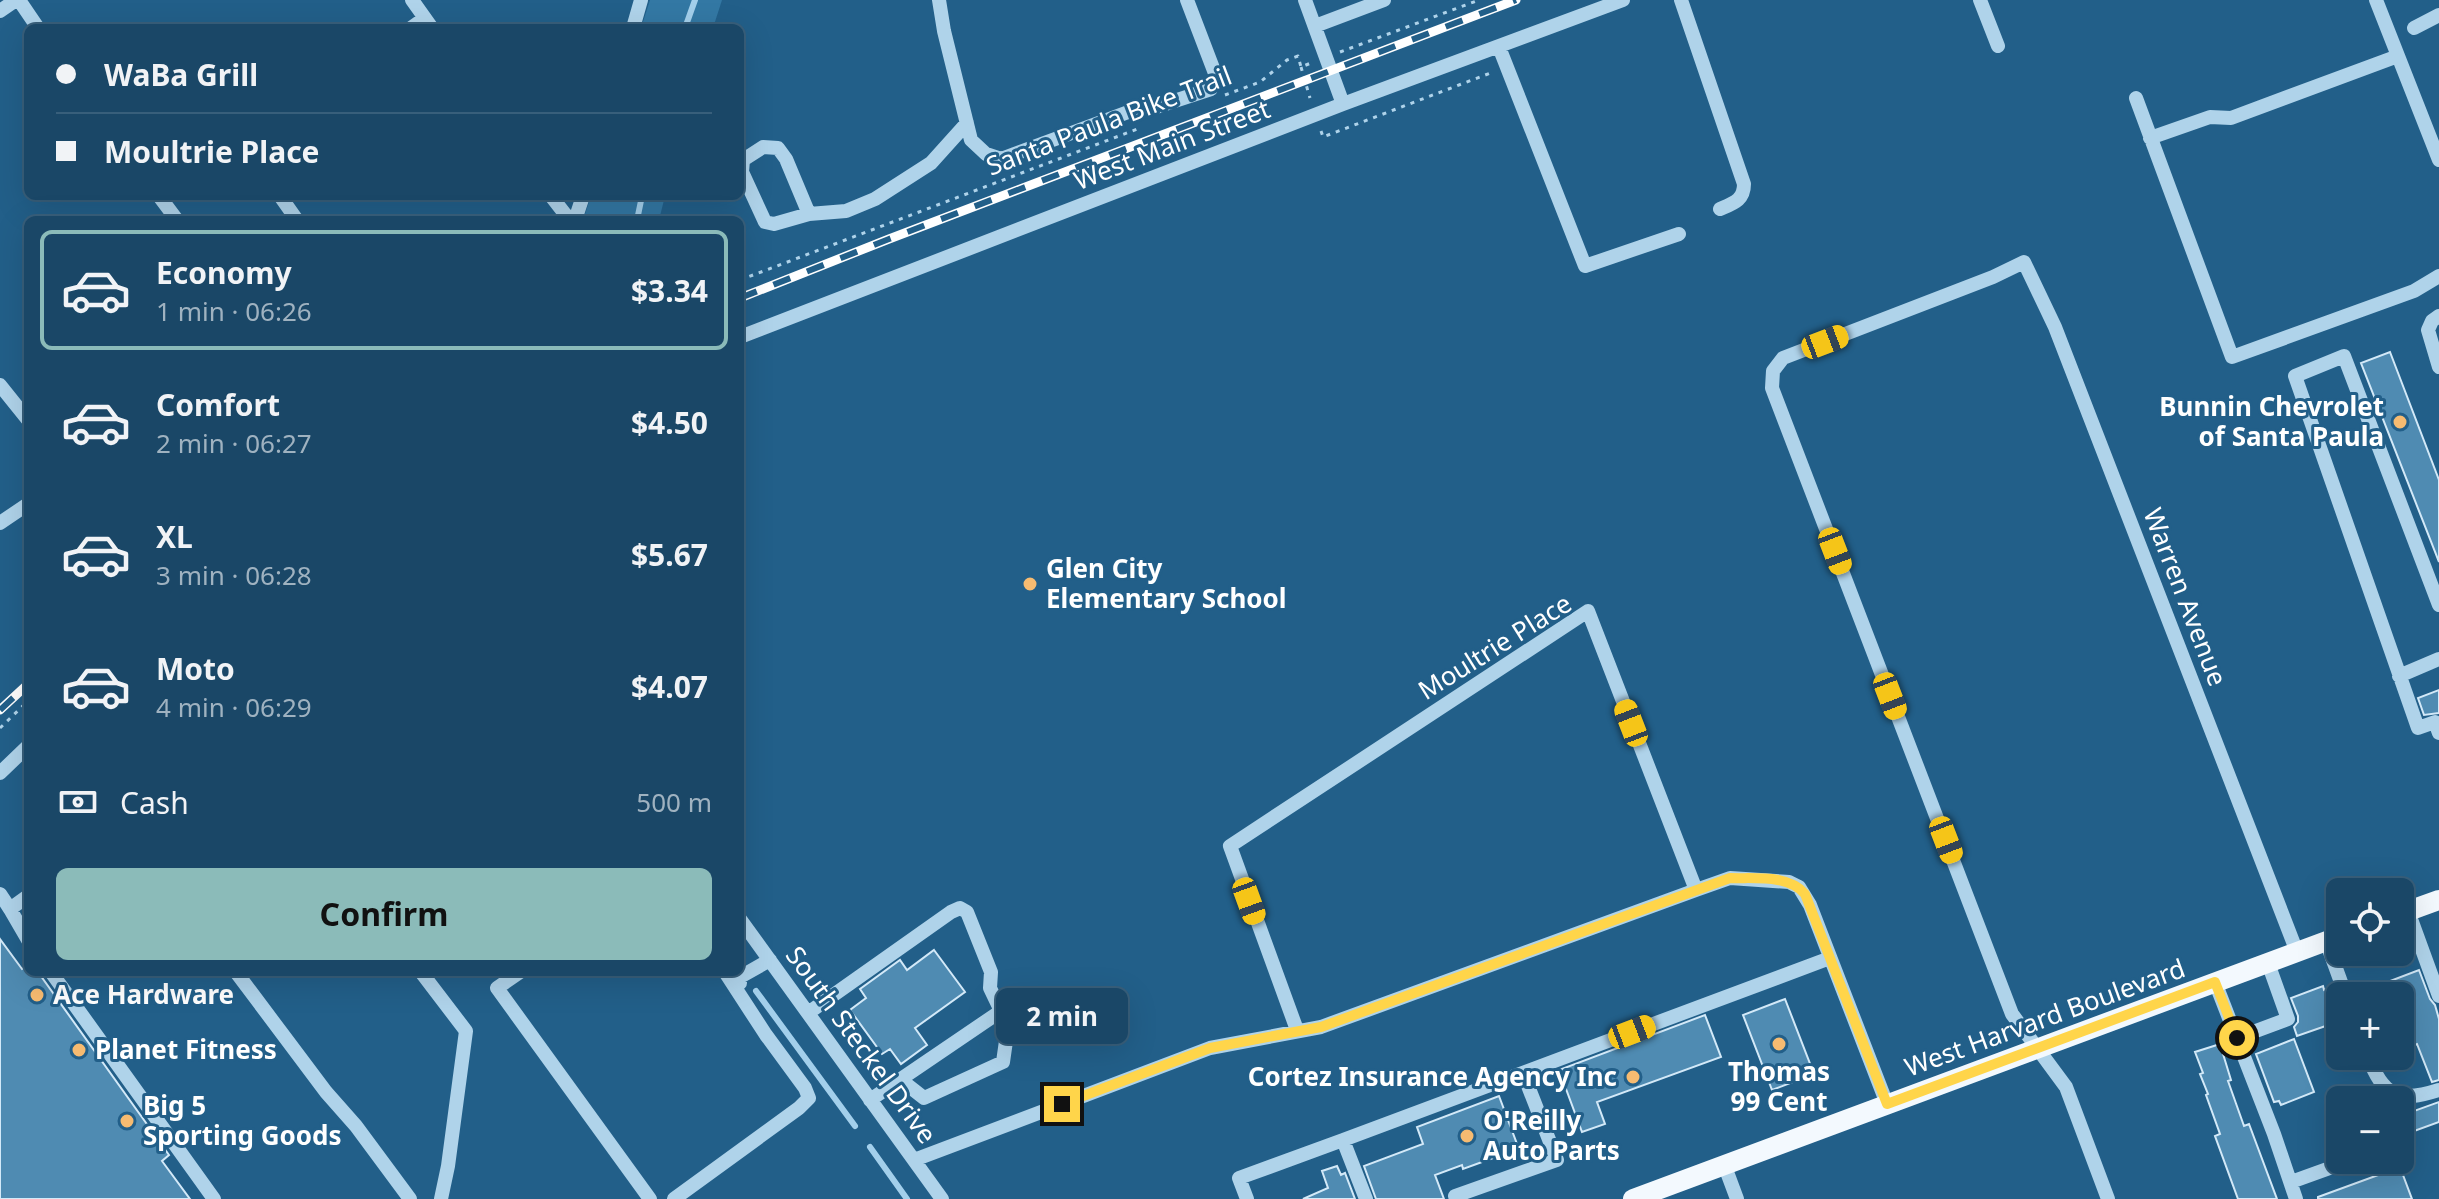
<!DOCTYPE html>
<meta charset="utf-8">
<style>
body{margin:0;font-family:"Noto Sans",sans-serif;background:#275170;color:#f1f3f6;height:100vh;display:flex;flex-direction:column;font-size:30px;white-space:nowrap}
*{box-sizing:border-box;margin:0}
p{font-size:26px;color:#9fb2c0}
.icon{flex:none;width:44px;height:44px;fill:none;stroke:currentColor;stroke-width:2;stroke-linecap:round;stroke-linejoin:round}
.map{position:relative;flex:1;overflow:hidden}
.details{position:absolute;left:24px;top:216px;width:720px;height:760px;display:flex;flex-direction:column;background:#1a4767;border-radius:12px;box-shadow:0 8px 32px #0002,0 0 0 2px #385f7b}
.details>*{flex:none}
.top-card{position:absolute;left:24px;top:24px;width:720px;height:176px;border-radius:12px;box-shadow:0 8px 32px #0002,0 0 0 2px #385f7b;display:grid;align-content:center;height:176px;padding:0 32px;background:#1a4767}
.buttons{position:absolute;left:2326px;top:878px;display:grid;gap:16px}
.buttons a{display:grid;place-items:center;width:88px;height:88px;border-radius:12px;background:#1a4767;box-shadow:0 8px 32px #0002,0 0 0 2px #385f7b;font-size:40px}
.end{position:absolute;width:36px;height:36px;margin:-18px;border:10px solid #ffd54a;background:#111;box-shadow:0 0 0 4px #111}
.from{border-radius:50%}
.bubble{position:absolute;height:56px;border-radius:12px;background:#1a4767;box-shadow:0 8px 32px #0002,0 0 0 2px #385f7b;font-size:26px;font-weight:700;line-height:56px;text-align:center}
.car{position:absolute;width:24px;height:48px;margin:-24px -12px;border-radius:10px;box-shadow:0 0 6px 2px #0007;background:linear-gradient(#f5c518 24%,#345 0 40%,#f5c518 0 76%,#345 0 86%,#f5c518 0)}
.top-card b{display:flex;align-items:center;gap:28px;height:76px;font-size:30px}
.top-card b+b{border-top:2px solid #385f7b}
.top-card i{width:20px;height:20px;background:#f1f3f6}
ul{padding:14px 0 0;list-style:none}
li{display:flex;align-items:center;gap:24px;height:120px;margin:0 16px 12px;padding:0 16px;border:4px solid transparent;border-radius:12px}
li div{flex:1}
li b{display:block;font-size:30px}
li em{font-style:normal;font-weight:700}
li.current{border-color:#8bbbb9}
li>.icon{width:72px;height:72px;stroke-width:1.5}
.pay{display:flex;align-items:center;gap:20px;height:88px;padding:0 32px;font-size:30px}
.pay p{margin-inline-start:auto}
.cta{display:flex;gap:16px;margin-top:auto;padding:16px 32px}
.cta a{flex:1;height:92px;border-radius:12px;background:#8bbbb9;color:#111;font-size:32px;font-weight:700;line-height:92px;text-align:center}
.map>svg:first-child{display:block}
.green{fill:#3378a4}
.lines{fill:none;stroke-linecap:round;stroke-linejoin:round}
.stream{stroke:#a3cfeb;stroke-width:6}
.building{fill:#4f8bb2;stroke:#d3e9f8;stroke-width:2}
.path{stroke:#afd3ea;stroke-width:3;stroke-dasharray:4 6;stroke-linecap:butt}
.minor{stroke:#afd3ea;stroke-width:14}
.major{stroke:#f3f9fe;stroke-width:20}
.rail-casing{stroke:#fff;stroke-width:9}
.rail{stroke:#225f89;stroke-width:6;stroke-dasharray:18;stroke-linecap:butt}
.route{stroke:#ffd54a;stroke-width:10}
.poi-dot{fill:#f6bb71;stroke:#225f89;stroke-width:3}
.labels{text-anchor:middle;stroke-width:6;stroke-linejoin:round;paint-order:stroke}
.street-label{font-size:26px;fill:#fff;stroke:#225f89}
.poi-label{font-size:26px;font-weight:bold;fill:#fff;stroke:#225f89;text-anchor:start}
</style>
<div class="map">
<svg width="2439" height="1199" viewBox="0 0 2439 1199">
<rect width="100%" height="100%" fill="#225f89"/>
<path class="green" d="M650 0H722L713 28H641Z
M591 196H665L659 220H583Z"/>
<g class="lines">
<path class="stream" d="M685 28 695 0
M637 220 642 196
M756 991 855 1126
M870 1147 907 1199"/>
</g>
<path class="building" d="M2390 352 2439 480V562L2361 363Z
M2439 690V713L2424 715 2418 698Z
M0 939 22 969 28 965V972H38L169 1155 162 1161 190 1199H0Z
M934 950 965 992 915 1028 927 1045 901 1064 890 1049 882 1054 850 1010 866 998 860 989 900 960 907 970Z
M2419 970 2430 999 2435 1005 2439 1019V1080L2432 1082 2417 1044 2400 1051V996H2356V994Z
M2323 986 2324 990 2332 987 2340 1004V1021L2297 1036 2294 1027 2298 1022V1016L2291 998Z
M1785 999 1814 1074 1772 1090 1743 1015Z
M1705 1015 1721 1057 1597 1102 1605 1124 1582 1132 1559 1070Z
M2294 1039 2314 1092 2281 1105 2279 1101 2274 1102 2256 1054Z
M2220 1044 2231 1080 2228 1081 2244 1126 2249 1124 2277 1199H2238L2215 1136 2220 1134 2206 1095 2208 1094 2200 1074 2203 1073 2195 1052Z
M1499 1096 1517 1144 1492 1154 1493 1158 1463 1169 1462 1165 1435 1175 1444 1199H1376L1364 1166 1423 1144 1417 1127Z
M2439 1102V1122L2406 1134 2400 1116Z
M1337 1166 1341 1175 1345 1173 1355 1199H1303L1328 1188 1322 1171Z
M2400 1167 2412 1199H2318V1197Z"/>
<g class="lines">
<path class="path" d="M1340 52 1479 0
M1301 67 1310 98
M1225 95 1260 82 1287 60 1298 56 1301 67 1311 63
M1321 131 1323 137 1493 72
M740 280 1140 128
M0 728 28 701"/>
<path class="minor" d="M19 0 38 28
M412 0 432 28
M939 0 944 31 971 140 986 154 1001 159 1131 111 1153 108 1211 89 1216 76 1187 0
M1305 0 1343 104
M1681 0 1744 184C1744 200 1734 203 1720 209
M1980 0 1998 46
M2376 0 2439 160
M0 11 16 0
M1315 26 1384 0
M411 28 425 18
M633 28 641 0
M2414 28 2439 15
M1499 47 1585 266 1679 234
M2136 98 2232 357 2414 291 2439 276
M2150 138 2210 117 2231 118 2398 56
M159 196 177 220
M280 196 297 220
M551 196 565 214 572 220
M809 214 786 159 778 148 763 147 743 160 742 172 765 222 774 224 809 214 846 211 875 199 931 163 967 123
M575 220 583 196
M2439 316 2432 321 2428 330 2439 367
M740 337 1343 104 1623 0
M0 385 28 420
M0 523 28 504
M2439 605 2344 356 2295 376 2418 728 2435 722 2439 733
M2399 676 2439 659
M0 773 28 746
M1696 890 1730 878 1789 882 1799 887 1810 905 1887 1104
M0 894 10 909 28 896
M10 909 28 940
M2408 911 2439 996
M740 919 942 1199
M2326 941 2346 996
M51 972 214 1199
M236 972 326 1092 356 1126 410 1199
M421 972 466 1031 448 1166 441 1199
M520 972 497 988 650 1199
M2215 982 2274 1134 2296 1199
M740 983V977L770 960
M808 1013 951 912 960 908 967 912 991 972 990 988 1001 1011 1005 1024 1006 1041 1003 1062 924 1098 901 1080
M2237 1038 2288 1019 2268 963
M2368 1056C2383 1097 2399 1103 2439 1090
M870 1100 1001 1011
M1343 1140 1830 958
M914 1160 1210 1048 1321 1027 1696 890 1588 611 1230 846 1297 1030
M1724 1164 1737 1199
M2291 1182 2352 1160
M674 1199 799 1108 809 1098 805 1088 766 1035 725 972
M1247 1199 1239 1178 1343 1140 1366 1199
M1456 1199 1455 1196 1557 1160 1523 1073
M2108 1199 2066 1087 2012 1014 1772 388 1773 371 1783 358 1993 277 2024 262 2055 327 2297 952"/>
<path class="major" d="M2400 914 2439 900
M1633 1199 2340 936"/>
<g class="rail-casing">
<path id="rail" d="M740 298 889 239 1516 0
M0 710 28 684"/>
</g>
<use href="#rail" class="rail"/>
</g>
<g class="lines">
<path class="route" d="M1062 1104 1210 1048 1321 1027 1730 878C1754 879 1788 874 1805 894L1887 1104 2215 982 2237 1038"/>
</g>
<g class="poi-dot">
<circle cx="2400" cy="422" r="8"/>
<circle cx="1030" cy="584" r="8"/>
<circle cx="37" cy="995" r="8"/>
<circle cx="1779" cy="1044" r="8"/>
<circle cx="79" cy="1050" r="8"/>
<circle cx="1633" cy="1077" r="8"/>
<circle cx="127" cy="1121" r="8"/>
<circle cx="1467" cy="1136" r="8"/>
</g>
<g class="labels">
<g class="street-label">
<text transform="translate(1109 121) rotate(-21)" y="9">Santa Paula Bike Trail</text>
<text transform="translate(1172 145) rotate(-21)" y="9">West Main Street</text>
<text transform="translate(2185 597) rotate(69)" y="9">Warren Avenue</text>
<text transform="translate(1495 647) rotate(-32)" y="9">Moultrie Place</text>
<text transform="translate(2045 1018) rotate(-20)" y="9">West Harvard Boulevard</text>
<text transform="translate(861 1045) rotate(54)" y="9">South Steckel Drive</text>
</g>
<g class="poi-label">
<text x="2384" y="416" text-anchor="end">Bunnin Chevrolet<tspan x="2384" dy="30">of Santa Paula</tspan></text>
<text x="1046" y="578">Glen City<tspan x="1046" dy="30">Elementary School</tspan></text>
<text x="53" y="1004">Ace Hardware</text>
<text x="95" y="1059">Planet Fitness</text>
<text x="1779" y="1081" text-anchor="middle">Thomas<tspan x="1779" dy="30">99 Cent</tspan></text>
<text x="1617" y="1086" text-anchor="end">Cortez Insurance Agency Inc</text>
<text x="143" y="1115">Big 5<tspan x="143" dy="30">Sporting Goods</tspan></text>
<text x="1483" y="1130">O'Reilly<tspan x="1483" dy="30">Auto Parts</tspan></text>
</g>
</g>
</svg>
<div class="buttons">
<a><svg class="icon" aria-label="locate" viewBox="0 0 24 24"><circle cx="12" cy="12" r="6"/><path d="M12 2v4M12 18v4M2 12h4M18 12h4"/></svg></a>
<a>+</a>
<a>−</a>
</div>
<i class="end from" style="left:2237px;top:1038px"></i>
<i class="end" style="left:1062px;top:1104px"></i>
<div class="bubble" style="left:996px;top:988px;width:132px">2 min</div>
<i class="car" style="left:1825px;top:342px;rotate:69deg"></i>
<i class="car" style="left:1835px;top:551px;rotate:159deg"></i>
<i class="car" style="left:1890px;top:696px;rotate:159deg"></i>
<i class="car" style="left:1631px;top:723px;rotate:339deg"></i>
<i class="car" style="left:1946px;top:840px;rotate:159deg"></i>
<i class="car" style="left:1249px;top:901px;rotate:160deg"></i>
<i class="car" style="left:1632px;top:1032px;rotate:69deg"></i>
<div class="top-card">
<b><i class="from"></i>WaBa Grill</b>
<b><i></i>Moultrie Place</b>
</div>
<section class="details">
<ul>
<li class="current"><svg class="icon" aria-label="car" viewBox="0 0 24 24"><path d="M5 17H2v-5l4-1 3-4h7l3 4 3 1v5h-3M9 17h6M6 11h13"/><circle cx="7" cy="17" r="2"/><circle cx="17" cy="17" r="2"/></svg><div><b>Economy</b><p>1 min · 06:26</p></div><em>$3.34</em></li>
<li><svg class="icon" aria-label="car" viewBox="0 0 24 24"><path d="M5 17H2v-5l4-1 3-4h7l3 4 3 1v5h-3M9 17h6M6 11h13"/><circle cx="7" cy="17" r="2"/><circle cx="17" cy="17" r="2"/></svg><div><b>Comfort</b><p>2 min · 06:27</p></div><em>$4.50</em></li>
<li><svg class="icon" aria-label="car" viewBox="0 0 24 24"><path d="M5 17H2v-5l4-1 3-4h7l3 4 3 1v5h-3M9 17h6M6 11h13"/><circle cx="7" cy="17" r="2"/><circle cx="17" cy="17" r="2"/></svg><div><b>XL</b><p>3 min · 06:28</p></div><em>$5.67</em></li>
<li><svg class="icon" aria-label="car" viewBox="0 0 24 24"><path d="M5 17H2v-5l4-1 3-4h7l3 4 3 1v5h-3M9 17h6M6 11h13"/><circle cx="7" cy="17" r="2"/><circle cx="17" cy="17" r="2"/></svg><div><b>Moto</b><p>4 min · 06:29</p></div><em>$4.07</em></li>
</ul>
<div class="pay"><svg class="icon" aria-label="cash" viewBox="0 0 24 24"><path d="M3 7h18v10H3z"/><circle cx="12" cy="12" r="2"/></svg>Cash<p>500 m</p></div>
<div class="cta"><a>Confirm</a></div>
</section>
</div>
